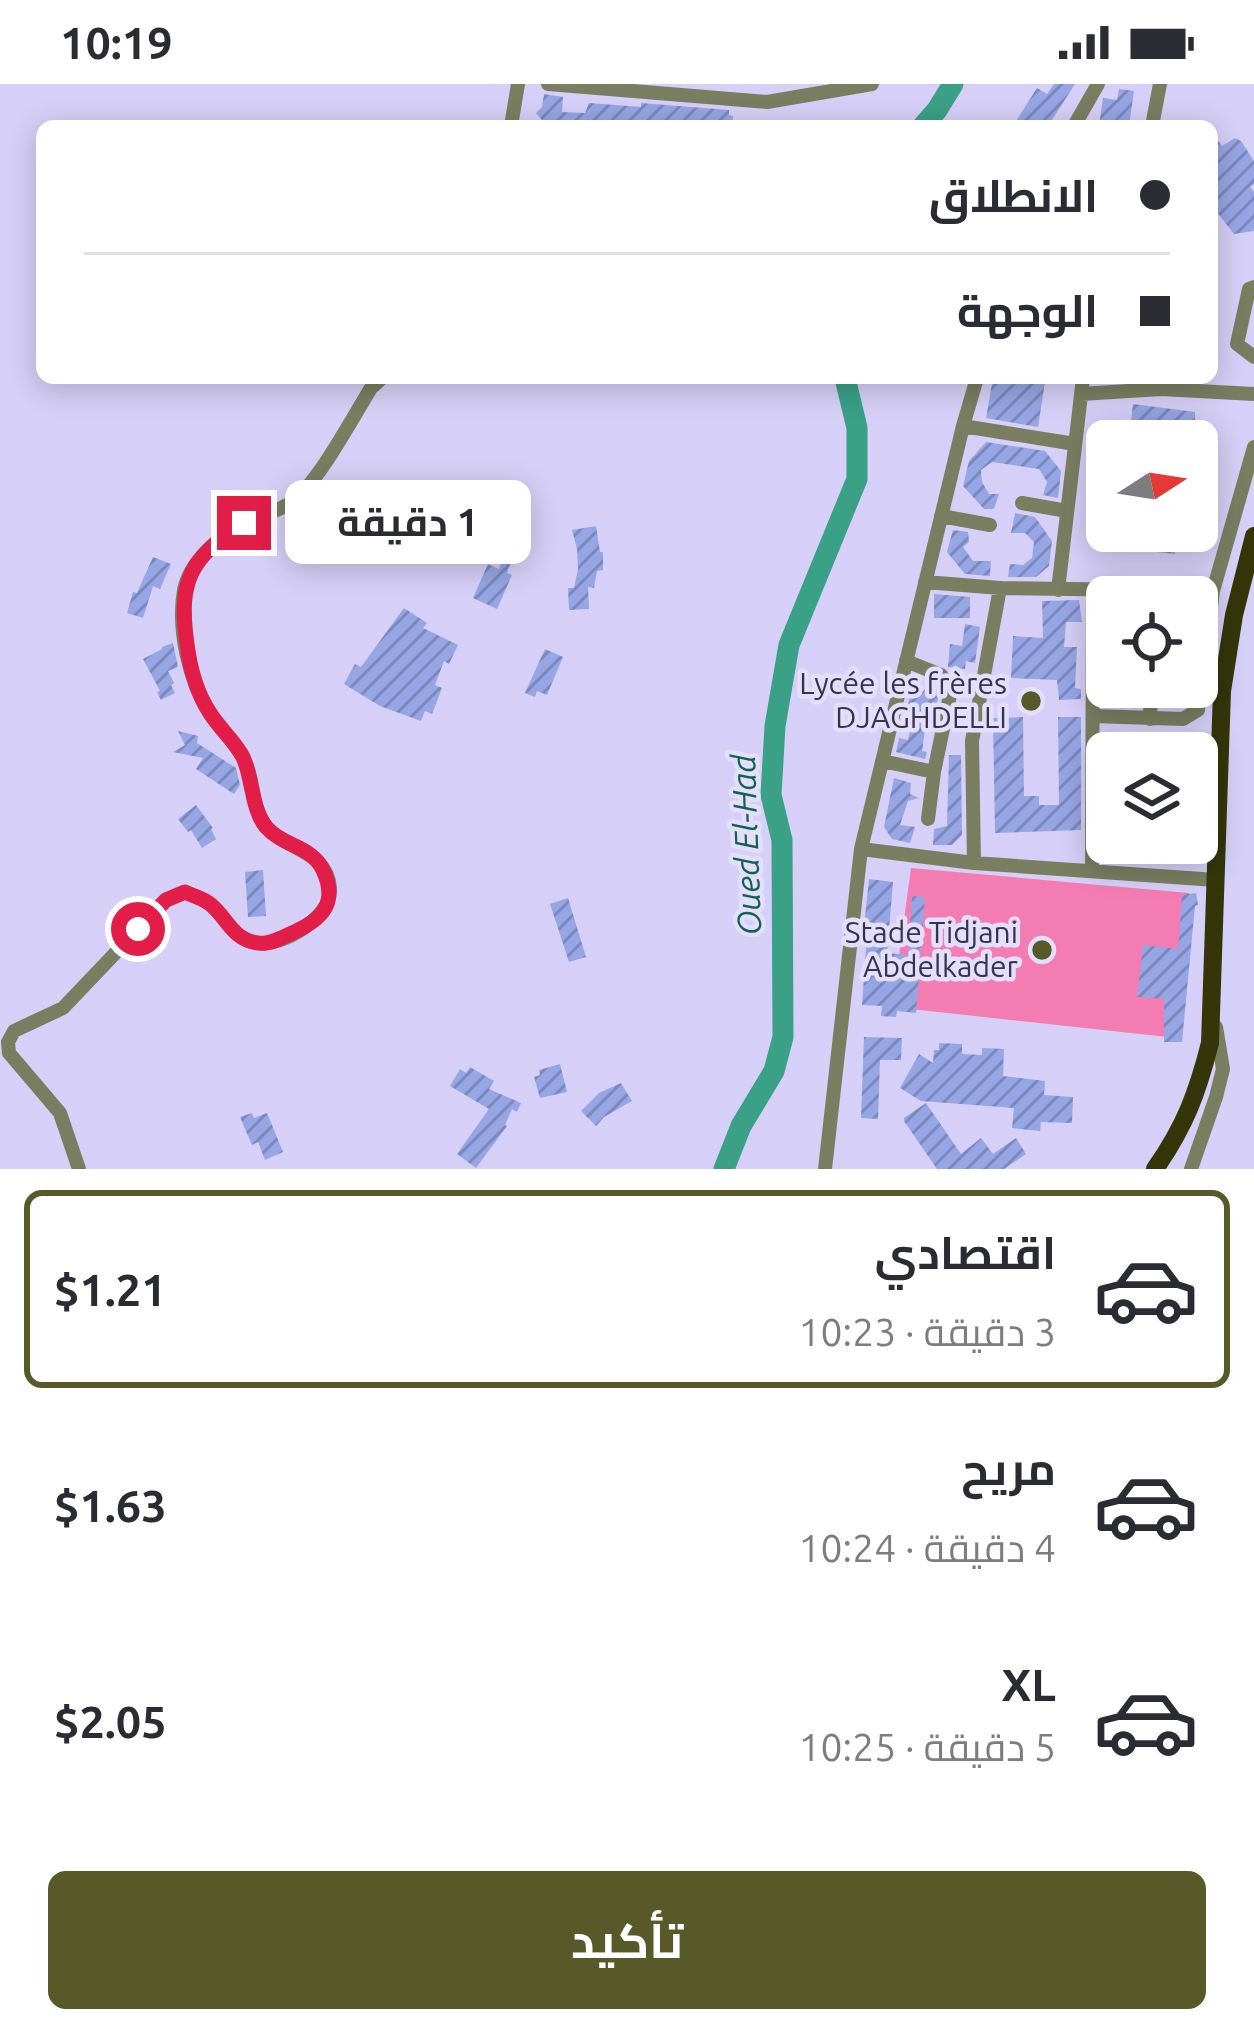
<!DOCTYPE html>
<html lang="ar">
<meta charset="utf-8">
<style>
body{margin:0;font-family:Ubuntu,Cairo,sans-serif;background:#f7f7f7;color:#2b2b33;direction:rtl;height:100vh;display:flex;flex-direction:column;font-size:45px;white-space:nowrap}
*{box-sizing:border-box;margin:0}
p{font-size:39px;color:#7c7c81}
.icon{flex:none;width:66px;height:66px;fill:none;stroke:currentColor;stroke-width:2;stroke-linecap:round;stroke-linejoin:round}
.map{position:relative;height:1085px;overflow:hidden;direction:ltr}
.drawer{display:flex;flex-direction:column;background:#fff;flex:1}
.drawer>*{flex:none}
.guide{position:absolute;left:36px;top:36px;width:1182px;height:264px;border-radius:18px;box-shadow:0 6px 30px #0003;direction:rtl;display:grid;align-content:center;height:264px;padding:0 48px;background:#fff}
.needle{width:78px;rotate:78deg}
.fabs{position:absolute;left:1086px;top:336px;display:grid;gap:24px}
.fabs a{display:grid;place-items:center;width:132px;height:132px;border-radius:18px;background:#fff;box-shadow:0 6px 30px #0003;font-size:60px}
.end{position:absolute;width:54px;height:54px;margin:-27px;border:15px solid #e11d48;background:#fff;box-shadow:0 0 0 6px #fff}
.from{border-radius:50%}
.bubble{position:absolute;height:84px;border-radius:18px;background:#fff;box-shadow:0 6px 30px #0003;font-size:39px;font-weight:700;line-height:84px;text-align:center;direction:rtl}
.guide b{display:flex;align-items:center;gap:42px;height:114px;font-size:45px}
.guide b+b{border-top:3px solid #e1e1e2}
.guide i{width:30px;height:30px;background:#2b2b33}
ul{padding:21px 0 0;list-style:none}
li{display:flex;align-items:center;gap:36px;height:198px;margin:0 24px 18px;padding:0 24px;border:6px solid transparent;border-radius:18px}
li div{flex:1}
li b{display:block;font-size:45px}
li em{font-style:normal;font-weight:700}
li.current{border-color:#575a28}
li>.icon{width:108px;height:108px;stroke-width:1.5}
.button{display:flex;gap:24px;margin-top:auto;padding:24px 48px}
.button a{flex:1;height:138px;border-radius:18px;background:#575a28;color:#fff;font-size:48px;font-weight:700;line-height:138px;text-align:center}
.status{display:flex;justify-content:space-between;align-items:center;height:84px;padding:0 60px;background:#fff;direction:ltr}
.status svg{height:33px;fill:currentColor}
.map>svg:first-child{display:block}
.green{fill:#f37db3}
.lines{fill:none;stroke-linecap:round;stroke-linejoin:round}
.river{stroke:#3aa086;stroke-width:21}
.building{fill:url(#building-hatch)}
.minor{stroke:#7a7e61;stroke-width:14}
.major{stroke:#34360a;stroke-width:18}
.route{stroke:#e11d48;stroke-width:15}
.poi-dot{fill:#575a28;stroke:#e3defa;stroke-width:4.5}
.labels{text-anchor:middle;stroke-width:9;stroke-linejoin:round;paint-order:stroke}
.poi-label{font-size:30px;fill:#37324d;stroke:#e3defa;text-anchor:end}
.water-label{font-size:33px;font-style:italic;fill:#116250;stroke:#e3defa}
</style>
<div class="status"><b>10:19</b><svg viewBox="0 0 49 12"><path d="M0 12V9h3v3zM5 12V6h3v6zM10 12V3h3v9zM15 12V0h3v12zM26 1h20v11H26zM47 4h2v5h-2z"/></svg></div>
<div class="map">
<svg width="1254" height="1085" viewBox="0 0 1254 1085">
<defs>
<pattern id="building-hatch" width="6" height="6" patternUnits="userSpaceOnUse" patternTransform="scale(3)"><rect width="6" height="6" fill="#96a6e4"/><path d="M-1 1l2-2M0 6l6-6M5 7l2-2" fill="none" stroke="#7b88bb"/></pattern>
</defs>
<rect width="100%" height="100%" fill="#d6cff7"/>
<path class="green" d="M911 784 1189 809 1177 954 892 923Z"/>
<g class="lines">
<path class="river" d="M923 42 937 26 953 0
M724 1085 741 1042 774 987 783 953 782 756 771 711 775 642 789 561 857 395V344L845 294"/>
</g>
<path class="building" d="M1054 0H1075L1048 42H1013L1037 4 1047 10Z
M1119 5 1134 7 1129 42H1099L1103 14 1117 16Z
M544 10 563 13 562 28 585 29 589 19 641 23V19L729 26V31L733 32 732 42H547L536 29 542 23Z
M1212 48 1222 62 1235 54 1241 57 1254 77V100L1250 103 1254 108V147L1234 150 1212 122Z
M993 294H1020L1045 298 1038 343 986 334Z
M1133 320 1195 328V357H1129Z
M986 358 1045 367 1061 387 1058 414 1043 411 1047 398 1039 385 992 378 981 386 982 398 989 410H999L994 425H984L963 402 969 377Z
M1096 385 1107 386V447H1178L1175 470 1089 461Z
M1015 429 1035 433 1052 457 1049 482 1036 493H1008L1010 480 1023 481 1032 474 1034 458 1025 449H1011Z
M596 442 600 468H603V486L597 487 594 504 588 503 589 525 569 526 568 504H574L578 485 577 465 572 446Z
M953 446 968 448 969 458 963 463 973 477H991L990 492 965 490 947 468Z
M504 469 513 472 507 489 512 491 497 525 473 514 488 480 499 485Z
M153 473 171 480 160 505 153 502 143 534 127 529 133 508 137 509Z
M934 510 970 513V534H934Z
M1079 516 1082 538H1066L1064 563H1077L1075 604 1081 605V615L1059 616 1057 596 1011 594 1013 552 1043 554 1042 517Z
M404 524 427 539 423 544 458 561 449 580 444 577 435 601 442 604 432 630 425 627 421 637 380 622 344 600 355 580 361 583Z
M965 540 980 543 975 579 966 577 965 585 948 583 950 560 962 562Z
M173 559 178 583 168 587 174 599 171 601 175 609 161 616 157 608 160 607 143 575 162 565V563Z
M545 565 563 573 547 611 537 607 535 613 525 609Z
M926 601 936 604 939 608 937 620 932 618 925 645 922 667 927 668 925 675 896 668 899 654 908 656 915 622 908 620 911 607 917 609 918 605 924 607Z
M1023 633 1024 712H1039V721H1059L1058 633H1081V746L995 749 993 634Z
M178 647 198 652 197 659 236 684 240 701 234 710 196 685 203 674 173 668 185 661Z
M1143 653 1187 656 1200 669H1107V766L1103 762 1104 660 1108 656Z
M949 671H961L962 751 952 761H933L934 745 947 742Z
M894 694 911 699 910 710 919 714 908 717 900 741 915 743 910 759 892 755 884 743Z
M196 721 213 744 211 745 216 755 202 764 191 746 188 748 178 735Z
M263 786 266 832 248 833 245 788Z
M869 795 893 798 887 869 908 871 912 812 925 813 916 929 897 927 896 933 881 932 882 922 862 921 867 852H863Z
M1196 809 1198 821 1195 822 1182 958H1164V915L1137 913 1143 861 1178 865 1182 811Z
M568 814 586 873 569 878 550 820Z
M864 953 902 954 901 976H880L878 1035 861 1034Z
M939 959 962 960V970L982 971V964L1004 965 1003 992 1045 997 1044 1011 1073 1013 1072 1039 1041 1038 1040 1047 1012 1044 1014 1024 921 1017 900 1004 919 970 933 979 934 966H939Z
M560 980 567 1008 540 1014 534 993 540 991 539 986Z
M470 983 494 997 489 1005 521 1019 517 1028 512 1025 505 1041 507 1042 476 1084 457 1070 489 1025 450 1002 460 985 466 989Z
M621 999 632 1017 604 1033 596 1042 581 1027 599 1009Z
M926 1019 961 1070 981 1054 993 1070 1016 1054 1026 1070 1004 1085H937L904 1037V1034Z
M252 1029 254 1034 267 1029 283 1068 265 1076 258 1058 252 1061 240 1033Z"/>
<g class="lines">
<path class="minor" d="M548 0 767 18 872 0
M511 42 518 0
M1074 42 1098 0
M1152 42 1160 0
M1254 203 1249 205 1237 260 1254 273
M1081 310 1161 305 1254 310
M963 342 1075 360
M1022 419 1067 427
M941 432 990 441
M925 498 1000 504 1213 507
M1000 504 972 657 974 779 1216 796
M1058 506 1083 294
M906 577 941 591 951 606 934 688 928 735
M1093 632 1183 635 1198 626 1213 507 1254 363
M1150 635 1151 603
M882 677 934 688
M861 765 974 779
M1092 787 1093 506
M79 1085 60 1029 9 969 8 958 14 947 63 924 166 816 185 808C193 812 202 814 210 820 227 833 232 856 257 859 282 863 332 834 330 804 327 766 286 767 267 743 253 727 254 701 247 682 239 662 222 648 210 630 189 597 177 545 184 506 190 477 218 453 243 440 259 431 279 428 293 417 318 399 353 333 371 304L382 294
M825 1085 861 765 963 342 977 294
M1191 1085 1216 1013 1223 985 1216 943"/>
<path class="major" d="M1155 1085C1185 1042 1197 1010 1210 959L1222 607 1234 531 1254 452"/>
</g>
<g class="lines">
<path class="route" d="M138 845 166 816 185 808C193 812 203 814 210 820 227 833 232 856 258 859 268 861 282 854 292 849 321 836 339 820 323 786 312 762 282 762 266 743 251 724 253 695 243 673 235 657 220 645 210 629 196 608 190 584 187 560 178 496 190 474 244 439"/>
</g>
<g class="poi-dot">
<circle cx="1031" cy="617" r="12"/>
<circle cx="1042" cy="866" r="12"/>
</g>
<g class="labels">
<g class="poi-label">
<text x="1007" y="610">Lycée les frères<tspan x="1007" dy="34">DJAGHDELLI</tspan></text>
<text x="1018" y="859">Stade Tidjani<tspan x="1018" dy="34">Abdelkader</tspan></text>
</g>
<g class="water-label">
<text transform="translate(746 761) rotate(-92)" y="12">Oued El-Had</text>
</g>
</g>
</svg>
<div class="fabs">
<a><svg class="needle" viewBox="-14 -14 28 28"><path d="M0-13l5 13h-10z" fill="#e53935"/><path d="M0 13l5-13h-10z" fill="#7c7c81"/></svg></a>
<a><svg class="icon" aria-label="locate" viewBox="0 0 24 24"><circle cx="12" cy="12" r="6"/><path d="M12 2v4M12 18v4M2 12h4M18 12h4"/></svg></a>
<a><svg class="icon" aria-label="layers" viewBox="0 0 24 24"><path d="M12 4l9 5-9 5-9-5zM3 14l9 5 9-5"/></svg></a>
</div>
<i class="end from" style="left:138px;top:845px"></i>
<i class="end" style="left:244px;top:439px"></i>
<div class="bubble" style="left:285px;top:396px;width:246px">1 دقيقة</div>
<div class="guide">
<b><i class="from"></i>الانطلاق</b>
<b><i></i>الوجهة</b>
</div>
</div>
<section class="drawer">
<ul>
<li class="current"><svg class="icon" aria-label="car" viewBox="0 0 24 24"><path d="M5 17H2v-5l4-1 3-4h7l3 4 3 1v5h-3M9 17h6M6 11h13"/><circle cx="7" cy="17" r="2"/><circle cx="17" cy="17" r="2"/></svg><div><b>اقتصادي</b><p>3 دقيقة · 10:23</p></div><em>$1.21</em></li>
<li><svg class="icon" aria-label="car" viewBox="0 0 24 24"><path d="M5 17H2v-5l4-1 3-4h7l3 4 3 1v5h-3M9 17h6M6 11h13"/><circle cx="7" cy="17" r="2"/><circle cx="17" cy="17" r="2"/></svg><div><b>مريح</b><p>4 دقيقة · 10:24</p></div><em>$1.63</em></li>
<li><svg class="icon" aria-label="car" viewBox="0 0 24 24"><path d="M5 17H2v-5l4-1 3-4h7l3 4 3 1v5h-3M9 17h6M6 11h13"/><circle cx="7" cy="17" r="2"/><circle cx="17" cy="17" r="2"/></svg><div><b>XL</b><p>5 دقيقة · 10:25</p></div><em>$2.05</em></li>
</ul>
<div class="button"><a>تأكيد</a></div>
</section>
